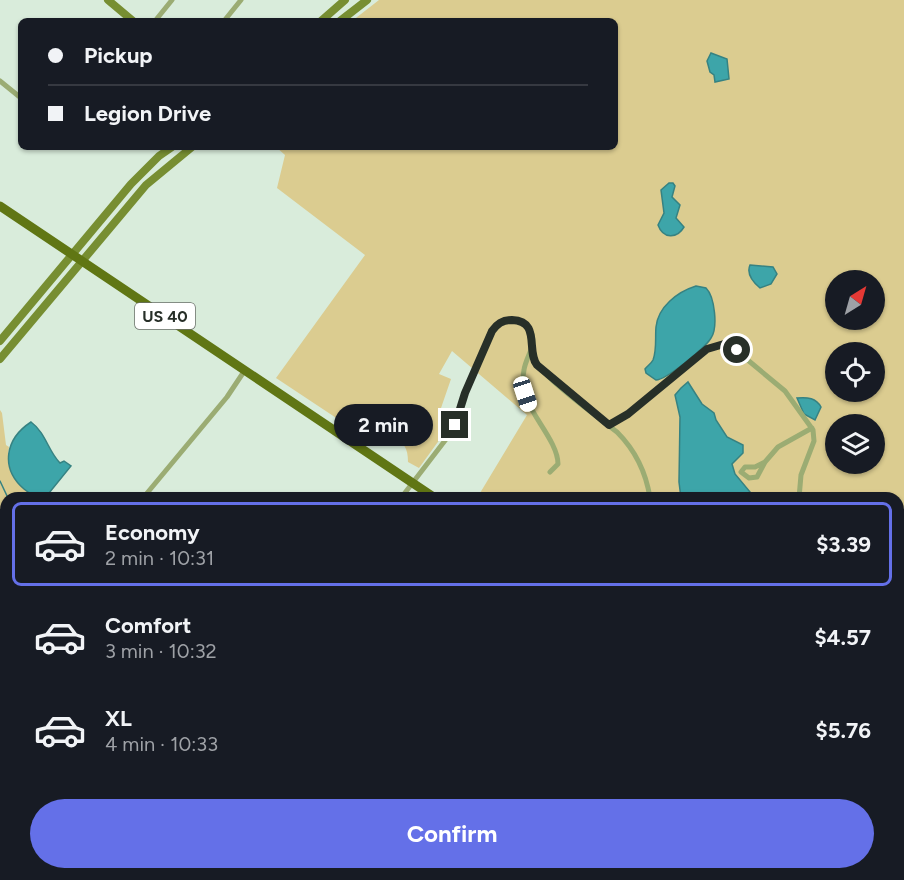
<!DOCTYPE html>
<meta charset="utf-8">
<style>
body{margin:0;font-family:Figtree,sans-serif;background:#242831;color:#f1f3f6;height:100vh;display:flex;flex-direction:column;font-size:22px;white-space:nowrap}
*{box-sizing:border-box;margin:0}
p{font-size:20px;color:#9ea1a6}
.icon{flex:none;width:33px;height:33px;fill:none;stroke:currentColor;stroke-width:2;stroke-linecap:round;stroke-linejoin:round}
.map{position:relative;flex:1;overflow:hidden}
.panel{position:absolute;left:0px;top:492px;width:904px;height:388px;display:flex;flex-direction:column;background:#171b24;border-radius:18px 18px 0 0;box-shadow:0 2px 4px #0004}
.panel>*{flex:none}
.hud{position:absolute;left:18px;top:18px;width:600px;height:132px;border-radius:9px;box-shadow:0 2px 4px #0004;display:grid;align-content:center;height:132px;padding:0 30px;background:#171b24}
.needle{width:39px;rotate:37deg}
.buttons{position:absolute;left:825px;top:270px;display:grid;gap:12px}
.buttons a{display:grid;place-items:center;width:60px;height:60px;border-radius:50%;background:#171b24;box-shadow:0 2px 4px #0004;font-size:30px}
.end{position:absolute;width:27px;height:27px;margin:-14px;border:8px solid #272f28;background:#fff;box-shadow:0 0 0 3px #fff}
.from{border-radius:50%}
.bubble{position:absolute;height:42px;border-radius:21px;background:#171b24;box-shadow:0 2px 4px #0004;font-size:20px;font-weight:700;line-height:42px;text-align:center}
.car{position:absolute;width:18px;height:36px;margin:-18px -9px;border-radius:8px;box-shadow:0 0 4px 2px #0007;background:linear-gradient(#fff 24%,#345 0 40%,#fff 0 76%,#345 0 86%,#fff 0)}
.hud b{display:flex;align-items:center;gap:21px;height:57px;font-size:22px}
.hud b+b{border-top:2px solid #363941}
.hud i{width:15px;height:15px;background:#f1f3f6}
ul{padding:10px 0 0;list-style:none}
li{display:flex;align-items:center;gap:18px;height:84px;margin:0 12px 9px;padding:0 18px;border:3px solid transparent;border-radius:9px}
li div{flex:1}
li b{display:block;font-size:22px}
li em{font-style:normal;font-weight:700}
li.selected{border-color:#6470e8}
li>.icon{width:54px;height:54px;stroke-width:1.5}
.action{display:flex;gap:12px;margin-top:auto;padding:12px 30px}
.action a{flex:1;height:69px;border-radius:36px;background:#6470e8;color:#fff;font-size:24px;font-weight:700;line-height:69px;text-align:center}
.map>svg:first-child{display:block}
.built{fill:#cae3cc}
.green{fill:#dbcc90;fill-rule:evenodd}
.water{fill:#3da5a9;stroke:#368282;stroke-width:1.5}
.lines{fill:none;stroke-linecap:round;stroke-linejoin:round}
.stream{stroke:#368282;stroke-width:1.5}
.street{stroke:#9bac73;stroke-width:5}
.secondary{stroke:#778e32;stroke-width:8}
.primary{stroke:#607614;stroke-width:9}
.rail{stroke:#566157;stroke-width:1.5;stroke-dasharray:9 4.5;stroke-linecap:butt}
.route{stroke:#272f28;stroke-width:8}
.labels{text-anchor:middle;stroke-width:4.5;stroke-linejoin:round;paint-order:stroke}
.shield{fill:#fff;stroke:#686d68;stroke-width:1.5}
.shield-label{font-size:16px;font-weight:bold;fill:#272f28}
</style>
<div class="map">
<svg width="904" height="880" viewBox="0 0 904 880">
<rect width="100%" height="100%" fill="#d9ecdb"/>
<path class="built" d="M363 874 469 875 474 880H358Z"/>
<path class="green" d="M379 0H904V602L899 609 898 498H477L527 415 452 351 439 374 451 379 441 408 448 428 419 468 408 462C408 448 404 442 392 435L374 443 276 378 365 255 277 188 285 155 276 147H615V21H352ZM836 280H874V320H836ZM836 352H874V392H836ZM836 424H874V464H836Z
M0 410 2 413 6 445 9 447C5 471 18 489 39 498H6V541L0 535Z
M0 552 6 557V667L0 662V628L3 625 0 621Z
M0 683 6 688V790L0 797Z
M903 825 904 880H602L582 875 898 874 899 827Z
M256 875H312L310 880H262Z
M469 875H539L554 880H474Z"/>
<path class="water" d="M711 53 727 59 729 79 715 82 714 75 710 72 707 61Z
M669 183H673L675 186 672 197 680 205 676 218 684 227C677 239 663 239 658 225L664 213 661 190Z
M750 265 773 267 777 274 771 284 760 288C753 282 746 274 750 265Z
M696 286 706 288C715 297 718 328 711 338 705 348 666 380 656 380L646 373 645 369C647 366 651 364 653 360 657 350 655 337 656 327 658 307 677 292 696 286Z
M688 382 702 404 714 413 716 420 727 437 743 445V453L732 464 735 474 755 498H681L679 482 680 417 675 395 681 388Z
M797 398C808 397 816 398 821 407L815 420 804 414Z
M31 422C46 433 48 451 60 463L64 461 71 466 45 498C37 498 31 495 24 489 0 468 5 439 31 422Z"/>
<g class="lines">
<path class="stream" d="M0 481 8 498
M753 880 754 874"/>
<path class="street" d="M155 21 172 0
M224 21 241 0
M0 81 21 98
M531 352C537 375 597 416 617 432 636 451 646 472 650 498
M608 425 628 414 707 349 724 344 732 347 785 391 813 430 814 441 801 475 799 498
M765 462 755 467H745L741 472 749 478 757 477 765 462 778 447 812 428
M143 498 227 397 245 370
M401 498 450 434 456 422 465 393 491 331C497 324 501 320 510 320 517 320 522 323 527 327 541 341 526 355 524 370 522 380 523 388 526 397 533 418 558 443 558 464L550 472
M898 609 904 602
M127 880 132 874"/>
<path class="secondary" d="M108 0 133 21
M321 21 345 0
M340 21 367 0
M0 341 131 184 159 156 172 147
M0 359 146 185 192 147
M0 676 6 681
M238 874 245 880"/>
<path class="primary" d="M0 206 435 498
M898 805 904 809"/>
<path class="rail" d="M0 544 6 550
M555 874 572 880"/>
</g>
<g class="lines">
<path class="route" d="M455 425 465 393 492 331C497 324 502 320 512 320 541 321 526 351 537 365L609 425 628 414 707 349 724 344 737 350"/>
</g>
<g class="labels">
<rect class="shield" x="135" y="303" width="60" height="26" rx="4.5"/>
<g class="shield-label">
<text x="165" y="322">US 40</text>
</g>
</g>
</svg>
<div class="buttons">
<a><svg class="needle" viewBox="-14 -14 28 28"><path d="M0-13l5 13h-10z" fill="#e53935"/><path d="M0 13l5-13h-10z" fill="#9ea1a6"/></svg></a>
<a><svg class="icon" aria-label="locate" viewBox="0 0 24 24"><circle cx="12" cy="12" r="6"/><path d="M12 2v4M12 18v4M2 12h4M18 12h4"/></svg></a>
<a><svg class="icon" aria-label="layers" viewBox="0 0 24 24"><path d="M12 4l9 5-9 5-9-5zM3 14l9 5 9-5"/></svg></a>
</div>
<i class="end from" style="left:737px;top:350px"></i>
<i class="end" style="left:455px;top:425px"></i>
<div class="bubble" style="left:334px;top:404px;width:99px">2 min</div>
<i class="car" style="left:525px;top:394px;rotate:162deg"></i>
<div class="hud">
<b><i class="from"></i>Pickup</b>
<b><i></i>Legion Drive</b>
</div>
<section class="panel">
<ul>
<li class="selected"><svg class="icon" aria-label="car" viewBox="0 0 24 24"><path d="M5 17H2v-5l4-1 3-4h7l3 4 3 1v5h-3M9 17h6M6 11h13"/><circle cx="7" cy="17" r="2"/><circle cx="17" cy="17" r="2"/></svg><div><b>Economy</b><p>2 min · 10:31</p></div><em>$3.39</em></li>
<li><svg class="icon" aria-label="car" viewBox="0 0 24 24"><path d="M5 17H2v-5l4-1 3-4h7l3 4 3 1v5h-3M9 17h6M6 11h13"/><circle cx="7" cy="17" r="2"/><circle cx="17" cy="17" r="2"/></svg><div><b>Comfort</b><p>3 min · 10:32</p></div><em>$4.57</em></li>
<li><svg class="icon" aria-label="car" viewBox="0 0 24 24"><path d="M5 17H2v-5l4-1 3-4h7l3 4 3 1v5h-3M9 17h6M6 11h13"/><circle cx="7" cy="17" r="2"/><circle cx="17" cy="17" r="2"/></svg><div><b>XL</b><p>4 min · 10:33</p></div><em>$5.76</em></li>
</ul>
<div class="action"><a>Confirm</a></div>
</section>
</div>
